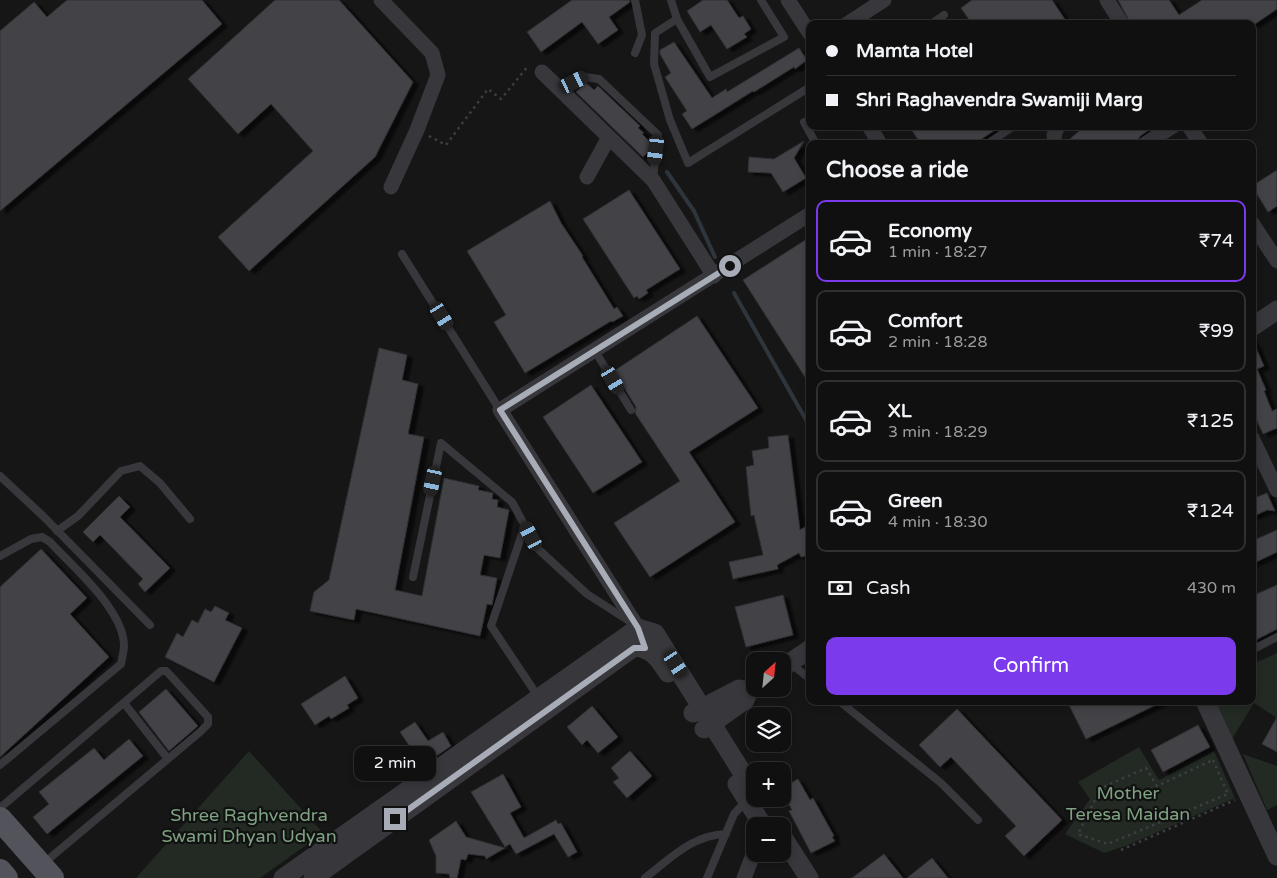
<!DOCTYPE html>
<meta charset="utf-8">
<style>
body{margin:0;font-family:"Varela Round",sans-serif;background:#1e1e1f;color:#f1f3f6;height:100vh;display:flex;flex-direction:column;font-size:19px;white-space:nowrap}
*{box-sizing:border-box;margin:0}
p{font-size:16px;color:#9c9d9f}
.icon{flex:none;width:28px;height:28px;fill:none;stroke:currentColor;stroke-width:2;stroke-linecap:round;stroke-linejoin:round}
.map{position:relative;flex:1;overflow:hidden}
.side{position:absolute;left:806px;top:140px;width:450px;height:565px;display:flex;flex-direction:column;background:#101011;border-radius:10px;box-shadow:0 2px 8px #0003,0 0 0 1px #303031}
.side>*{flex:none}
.top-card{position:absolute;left:806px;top:20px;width:450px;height:110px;border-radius:10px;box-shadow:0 2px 8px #0003,0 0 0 1px #303031;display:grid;align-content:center;height:110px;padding:0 20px;background:#101011}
.needle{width:32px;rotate:27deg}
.controls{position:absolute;left:746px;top:652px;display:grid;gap:10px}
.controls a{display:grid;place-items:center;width:45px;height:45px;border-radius:10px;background:#101011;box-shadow:0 2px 8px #0003,0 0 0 1px #303031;font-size:25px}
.end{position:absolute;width:22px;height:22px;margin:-11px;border:6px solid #a8acb7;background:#111;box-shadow:0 0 0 2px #111}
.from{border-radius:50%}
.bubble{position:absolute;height:35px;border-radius:10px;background:#101011;box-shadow:0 2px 8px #0003,0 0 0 1px #303031;font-size:16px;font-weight:600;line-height:35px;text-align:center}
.car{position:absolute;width:15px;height:30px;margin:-15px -8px;border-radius:6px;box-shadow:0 0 4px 1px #0007;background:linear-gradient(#222 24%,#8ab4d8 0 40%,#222 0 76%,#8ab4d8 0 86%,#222 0)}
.top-card b{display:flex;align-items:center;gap:18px;height:48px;font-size:19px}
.top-card b+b{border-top:1px solid #303031}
.top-card i{width:12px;height:12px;background:#f1f3f6}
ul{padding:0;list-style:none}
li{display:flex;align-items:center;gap:15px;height:82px;margin:0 10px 8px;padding:0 10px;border:2px solid #303031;border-radius:10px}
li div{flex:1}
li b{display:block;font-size:19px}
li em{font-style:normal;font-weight:600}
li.selected{border-color:#7c3aed}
li>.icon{width:45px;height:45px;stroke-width:1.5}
h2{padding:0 20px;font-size:22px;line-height:60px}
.pay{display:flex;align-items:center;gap:12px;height:55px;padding:0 20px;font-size:19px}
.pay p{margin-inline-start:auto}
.action{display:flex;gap:10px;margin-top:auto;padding:10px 20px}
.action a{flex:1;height:58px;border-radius:10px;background:#7c3aed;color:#fff;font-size:20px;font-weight:600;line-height:58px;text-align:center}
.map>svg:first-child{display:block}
.green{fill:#222a23}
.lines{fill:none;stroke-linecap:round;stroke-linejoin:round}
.stream{stroke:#2e363d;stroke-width:4}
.building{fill:#424347;stroke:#303033;filter:url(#shadow)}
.path{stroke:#3d3e43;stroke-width:2.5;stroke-dasharray:2.5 4;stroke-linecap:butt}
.service{stroke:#37373c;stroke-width:8}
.minor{stroke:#37373c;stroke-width:15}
.tertiary{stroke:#37373c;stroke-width:19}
.primary{stroke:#53545b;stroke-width:24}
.route{stroke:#a8acb7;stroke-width:6}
.labels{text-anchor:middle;stroke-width:4.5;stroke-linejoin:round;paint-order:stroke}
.park-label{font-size:18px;fill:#7fa282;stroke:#111112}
</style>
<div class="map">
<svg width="1277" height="878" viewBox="0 0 1277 878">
<defs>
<filter id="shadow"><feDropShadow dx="5.5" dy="3" stdDeviation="1" flood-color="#0009"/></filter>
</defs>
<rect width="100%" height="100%" fill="#161617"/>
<path class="green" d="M1277 653V718L1254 703 1232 739 1215 701H1252L1253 664Z
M1139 747 1159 780 1214 751 1235 798 1128 845 1104 853 1065 834 1090 799 1078 782Z
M249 751 323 833 260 878H136Z
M1243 754 1277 766V805L1267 810Z"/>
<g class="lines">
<path class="stream" d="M667 172 694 211 715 257
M734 293 810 427"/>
</g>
<path class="building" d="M67 0H202L222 24 0 211V31L34 2 47 17Z
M275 0H339L413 82 375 157 249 271 218 237 313 151 271 104 238 134 188 79Z
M572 0H629L630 2 609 17 618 30 598 44 582 22 541 52 527 32Z
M703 0H727L739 18 743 16 751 29 744 34 747 37 727 49 711 25 700 32 687 11Z
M972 0H1052L1068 24H972L961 8Z
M1118 0H1169L1179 15 1202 0H1277V9L1255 24H1131Z
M674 42 712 98 726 89 727 92 799 48 807 60 795 69 794 67 754 92 753 91 692 129 682 114 687 111 665 77 671 73 660 54V50Z
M586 83 594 90 598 86 640 126 638 128 644 133 642 134 651 143V149L643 157 576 92Z
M909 126H1001L974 144H921Z
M1085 126H1155L1140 136 1136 144H1064Z
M804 141 794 158 806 178 783 192 771 173 748 172 749 157 774 159Z
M1277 170V206L1268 212 1252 186Z
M629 190 680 269 646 290 648 293 639 299 637 296 634 298 583 219Z
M550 201 561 223 583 256 582 257 614 309 617 307 623 316 612 322 611 321 525 373 494 322 506 315 467 251Z
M810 237V385L743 280Z
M697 316 758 408 689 452 735 522 650 577 614 523 680 481 635 413 636 407 614 371Z
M1252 339 1264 366 1257 369 1266 390 1264 391 1272 411 1277 409V428L1263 434 1252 410Z
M379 348 407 355 402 380 418 384 408 434 424 437 395 590 422 596 444 478 479 486 478 490 493 493 492 499 498 500 497 507 509 510 500 558 484 555 480 575 497 578 492 605 487 604 480 636 356 609 354 620 310 611 314 592 329 580Z
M591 385 642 462 593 493 543 417Z
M788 435 800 530 810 524V555L801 557 799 553 777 565 778 569 733 579 729 562 763 555 754 515 751 516 746 467 754 465 752 451 769 448 768 437Z
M1267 493 1275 511 1267 510 1252 517V499Z
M119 496 130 507 120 517 170 568 145 592 138 584 143 579 100 535 93 542 83 532Z
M1277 530V552L1252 564V541Z
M41 549 87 598 70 614 109 657 0 757V587Z
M1277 585V629L1252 642V596Z
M783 595 793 635 746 647 735 607Z
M215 606 229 613 225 620 242 628 214 682 165 657 177 633 183 637 192 620 198 623 205 609 211 612Z
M345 676 358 698 347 705 349 708 331 719 329 716 315 725 301 704Z
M166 689 198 726 169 751 139 712Z
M1078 701H1164L1086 739 1069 705Z
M592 706 618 737 598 753 587 740 582 745 567 727Z
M957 709 1062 820 1024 856 1005 836 1016 826 951 757 940 767 919 745Z
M1277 717V752L1262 744Z
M415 722 428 741 443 732 451 746 406 777 396 762 413 751 400 732Z
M1198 725 1210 747 1163 772 1151 750Z
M129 739 143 756 47 834 33 817 49 804 39 792 94 748 104 760Z
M630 751 652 776 627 798 613 782 619 778 611 768Z
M503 774 521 807 510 813 524 838 556 820 558 824 561 823 577 852 568 857 554 834 516 854 510 844 505 847 471 792Z
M798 779 810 800 813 798 834 836 832 837 835 841 811 853 789 811 792 810 782 792V788Z
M456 821 466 837 505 848 486 859 485 856 468 854 466 860 461 859 457 878H450L449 874 436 873V856L429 840Z
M884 854 903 878H852Z
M932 858 948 878H907Z"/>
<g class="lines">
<path class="path" d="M429 136 446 145 488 89 501 99 529 65
M1213 760 1228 794 1108 844 1078 834 1101 788 1146 768 1157 786Z
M1121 850 1235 800"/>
<path class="service" d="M671 0 677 19
M761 0 784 37 710 77 677 19 655 33 654 64 670 120 688 163 810 87
M931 24 944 15
M635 53 642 35 635 0
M560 89 585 77 599 79 658 135 653 179
M804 122 816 144
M987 144 1014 126
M402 254 500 410
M595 351 631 410
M0 476 43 516 150 625
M525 525 491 626 539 698
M57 531 78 516 121 471 140 466 160 483 190 519
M0 556 31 539 42 537 50 542C73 567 123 609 124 645 124 651 122 658 121 664L0 765
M413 577 441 443 512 502 537 548 587 594 629 621
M1252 650 1277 637
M790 663 810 679
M839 701 941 783 978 820
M124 703 168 759
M0 808 161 671H166L170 675 208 717V724L200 732 44 863
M645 878C671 858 692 835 726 834
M707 878 734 814 746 801"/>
<path class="minor" d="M381 0 432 53 438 75 417 130 391 187
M788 0 810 34
M1107 0 1122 24
M847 24 884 0
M542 72 653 180 714 276
M869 126 880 144
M1189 126 1201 144
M1055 144 1054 135 1058 126
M1145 144 1173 126
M587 177 609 137
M1252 223 1277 261
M1252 438 1277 490
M642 637 638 628 500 410 810 214
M744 878 755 850"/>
<path class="tertiary" d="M1252 327 1277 310
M782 668 810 649
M1205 701 1277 856
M693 713 739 689 749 691
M704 729 745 700 749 691 755 687
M737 784 763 826
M782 836 809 878
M283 878 638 628 655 633 755 793
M313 878 634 647C652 648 659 659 668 673"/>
<path class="primary" d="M0 819 52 878
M0 871 6 878"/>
</g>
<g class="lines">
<path class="route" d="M395 819 634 648H645L638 628 500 410 730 266"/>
</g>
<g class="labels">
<g class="park-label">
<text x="1128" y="799">Mother<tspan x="1128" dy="21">Teresa Maidan</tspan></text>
<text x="249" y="821">Shree Raghvendra<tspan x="249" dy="21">Swami Dhyan Udyan</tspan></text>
</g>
</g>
</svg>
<div class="controls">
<a><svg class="needle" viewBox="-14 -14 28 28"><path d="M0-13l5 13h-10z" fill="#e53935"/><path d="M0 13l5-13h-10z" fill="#9c9d9f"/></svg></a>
<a><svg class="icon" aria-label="layers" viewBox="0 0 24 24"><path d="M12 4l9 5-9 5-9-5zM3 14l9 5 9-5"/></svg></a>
<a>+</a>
<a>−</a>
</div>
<i class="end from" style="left:730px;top:266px"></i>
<i class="end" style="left:395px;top:819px"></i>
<div class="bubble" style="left:354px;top:746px;width:82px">2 min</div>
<i class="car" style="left:574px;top:82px;rotate:64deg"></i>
<i class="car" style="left:656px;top:150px;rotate:187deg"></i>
<i class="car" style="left:442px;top:316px;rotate:148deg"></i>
<i class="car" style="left:613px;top:380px;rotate:149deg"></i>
<i class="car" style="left:433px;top:481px;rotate:192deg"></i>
<i class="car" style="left:531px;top:536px;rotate:332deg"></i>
<i class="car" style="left:676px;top:664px;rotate:147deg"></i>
<div class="top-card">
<b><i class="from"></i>Mamta Hotel</b>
<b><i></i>Shri Raghavendra Swamiji Marg</b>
</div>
<section class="side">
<h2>Choose a ride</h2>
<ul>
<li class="selected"><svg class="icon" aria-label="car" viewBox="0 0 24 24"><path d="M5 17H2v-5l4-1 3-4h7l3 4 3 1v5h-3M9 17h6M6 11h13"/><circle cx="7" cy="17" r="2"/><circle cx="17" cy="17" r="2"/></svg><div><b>Economy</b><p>1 min · 18:27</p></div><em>₹74</em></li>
<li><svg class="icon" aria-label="car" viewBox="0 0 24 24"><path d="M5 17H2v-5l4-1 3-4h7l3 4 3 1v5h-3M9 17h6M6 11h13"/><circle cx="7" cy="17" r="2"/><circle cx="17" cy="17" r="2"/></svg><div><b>Comfort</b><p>2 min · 18:28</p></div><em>₹99</em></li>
<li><svg class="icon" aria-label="car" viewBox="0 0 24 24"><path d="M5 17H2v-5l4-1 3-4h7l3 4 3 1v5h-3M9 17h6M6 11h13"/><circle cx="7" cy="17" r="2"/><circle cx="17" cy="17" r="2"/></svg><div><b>XL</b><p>3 min · 18:29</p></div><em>₹125</em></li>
<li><svg class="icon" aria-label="car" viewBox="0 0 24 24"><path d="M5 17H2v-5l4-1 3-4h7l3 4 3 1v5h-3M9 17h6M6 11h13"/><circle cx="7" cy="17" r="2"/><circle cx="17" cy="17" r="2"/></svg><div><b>Green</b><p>4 min · 18:30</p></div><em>₹124</em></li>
</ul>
<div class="pay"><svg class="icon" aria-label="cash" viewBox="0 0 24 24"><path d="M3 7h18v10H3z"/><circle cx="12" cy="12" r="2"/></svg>Cash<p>430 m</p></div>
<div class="action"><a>Confirm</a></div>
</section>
</div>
